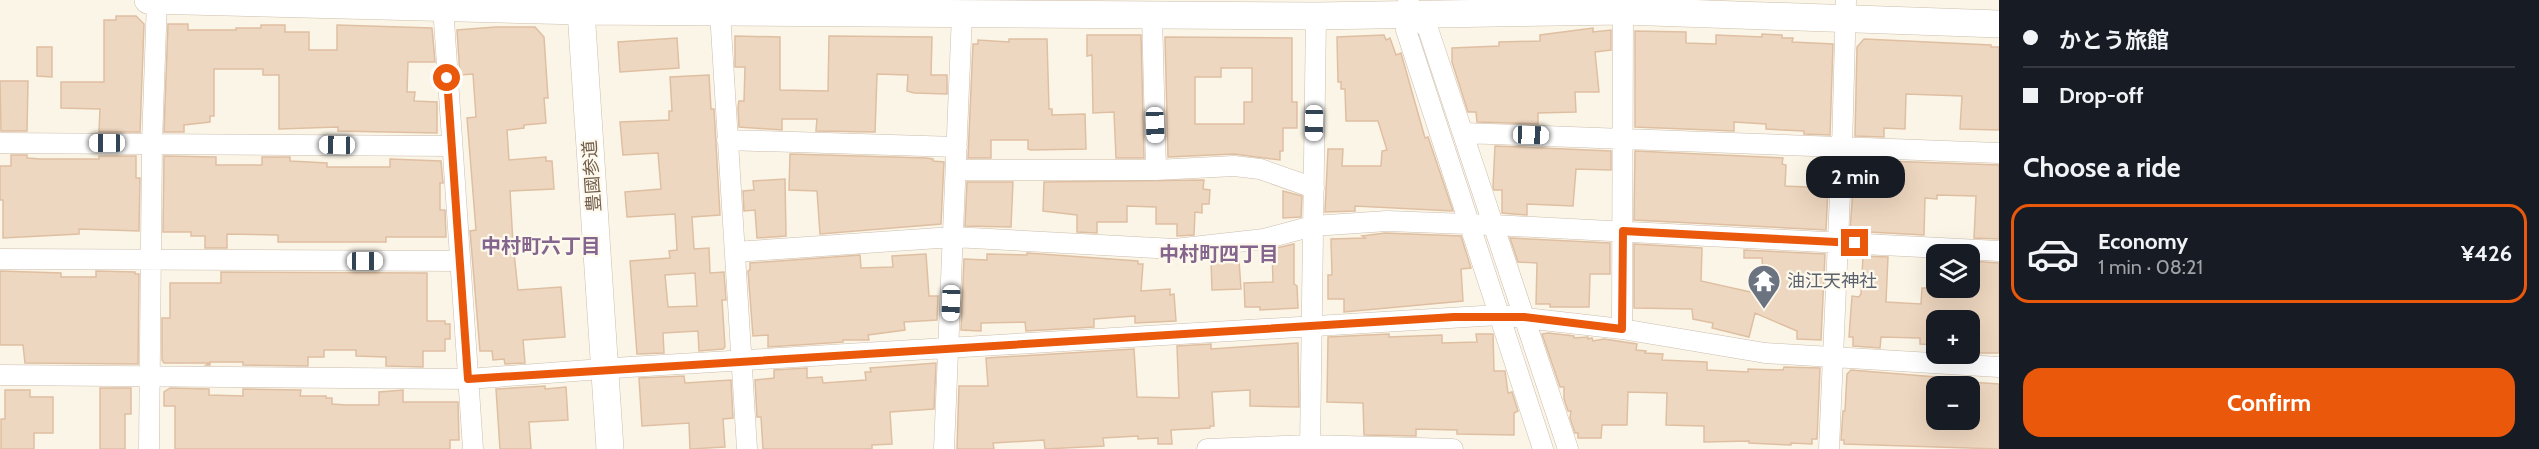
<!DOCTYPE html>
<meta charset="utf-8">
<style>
body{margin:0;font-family:Cabin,"Noto Sans JP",sans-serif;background:#20242c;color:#f1f3f6;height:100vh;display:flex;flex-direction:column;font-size:22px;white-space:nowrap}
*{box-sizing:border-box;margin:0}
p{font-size:20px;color:#9ea1a6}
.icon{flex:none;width:33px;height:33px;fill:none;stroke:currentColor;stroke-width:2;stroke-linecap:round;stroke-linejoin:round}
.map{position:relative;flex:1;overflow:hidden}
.sheet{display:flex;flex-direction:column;background:#171b24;width:540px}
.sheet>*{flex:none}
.banner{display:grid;align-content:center;height:132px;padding:0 24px;background:#171b24}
.tools{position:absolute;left:1926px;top:244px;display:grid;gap:12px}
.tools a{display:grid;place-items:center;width:54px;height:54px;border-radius:12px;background:#171b24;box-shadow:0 6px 24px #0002;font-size:30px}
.end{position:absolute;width:27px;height:27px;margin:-14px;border:8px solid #ea580c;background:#fff;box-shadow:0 0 0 3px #fff}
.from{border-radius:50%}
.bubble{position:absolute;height:42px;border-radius:18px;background:#171b24;box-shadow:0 6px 24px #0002;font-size:20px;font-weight:800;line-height:42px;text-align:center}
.car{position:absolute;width:18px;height:36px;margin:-18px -9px;border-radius:8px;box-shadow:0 0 4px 2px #0007;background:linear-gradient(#fff 24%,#345 0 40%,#fff 0 76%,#345 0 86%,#fff 0)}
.banner b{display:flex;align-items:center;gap:21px;height:57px;font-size:22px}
.banner b+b{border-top:2px solid #363941}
.banner i{width:15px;height:15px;background:#f1f3f6}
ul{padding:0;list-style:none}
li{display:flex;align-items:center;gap:18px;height:99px;margin:0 12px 9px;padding:0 12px;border:3px solid transparent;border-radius:18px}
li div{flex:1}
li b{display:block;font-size:22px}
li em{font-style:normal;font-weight:800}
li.selected{border-color:#ea580c}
li>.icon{width:54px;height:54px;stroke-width:1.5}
h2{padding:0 24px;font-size:27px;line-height:72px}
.cta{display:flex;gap:12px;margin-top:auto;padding:12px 24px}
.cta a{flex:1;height:69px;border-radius:18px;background:#ea580c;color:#fff;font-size:24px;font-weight:800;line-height:69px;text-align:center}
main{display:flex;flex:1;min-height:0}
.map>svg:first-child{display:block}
.building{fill:#eed7c0;stroke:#dfbfa2;stroke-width:1.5;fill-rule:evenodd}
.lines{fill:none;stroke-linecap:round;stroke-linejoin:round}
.street-casing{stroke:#ccbdae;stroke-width:21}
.secondary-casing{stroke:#cebeab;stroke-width:28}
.street{stroke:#fff;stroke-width:20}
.secondary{stroke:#fff;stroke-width:27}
.route{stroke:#ea580c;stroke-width:8}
.labels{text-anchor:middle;stroke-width:4.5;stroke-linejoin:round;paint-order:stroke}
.street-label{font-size:18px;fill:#725e4d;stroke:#fef9ed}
.worship-label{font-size:18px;fill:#5b616d;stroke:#fef9ed;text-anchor:start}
.neighbourhood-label{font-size:20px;font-weight:bold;fill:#84658e;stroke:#fef9ed}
</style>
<main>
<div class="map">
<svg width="1999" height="449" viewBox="0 0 1999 449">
<rect width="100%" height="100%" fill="#faf5e7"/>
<path class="building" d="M116 16H136L144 24 140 132H99L100 109 61 108V82H104V20H116Z
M168 24H188V30H236V28H261V25H285V32H309V50H337V25L432 28 435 62H408L407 92H415L414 101 437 102V133L338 131V127L279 129V75H263V69H214V116H210V122L184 125V132H164Z
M496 27H535L544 37 548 98H544L546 123 524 125V128L507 130 509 160 546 157V161H552L554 189 510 191 513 244 518 290 561 287 565 337 523 340 525 363 505 364 504 359 493 360 492 351H480L470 231 476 230 467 118 476 117 473 74 460 75 457 30Z
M1593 28V32L1611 30V50L1595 52 1599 92H1575L1576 112 1538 113V124L1477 122 1476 112H1468L1452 62V48L1499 46V42L1540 41V35Z
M1635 31 1686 32V43L1716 44V35L1762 37V34L1782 35V38H1793L1792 42 1833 44 1830 135 1804 134V131L1766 129V124L1734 122V131L1635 127Z
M1087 35H1141L1144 158H1116L1114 112 1093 113 1092 55 1087 56Z
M1384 35 1386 40 1390 38 1396 55 1401 53 1425 138 1428 137 1453 211 1355 206V211L1325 212 1328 149H1343L1342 166H1381L1382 151 1387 150 1378 121H1346L1345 89H1341V82H1338L1337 37Z
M735 36 780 37V90L828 91 829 36 932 37 931 75H947V94L914 93 907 91 908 75 877 74 875 132 816 131 817 119H782V130L739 127 738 107 739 101H744L745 67H735Z
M1165 37 1292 38V102H1297V128H1283V151H1280V160L1234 154 1168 157ZM1221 68H1252V102H1244V124H1195V77H1221Z
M677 38 679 68 620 72 618 42Z
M1009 39H1047L1049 109H1052V115L1085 114 1086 149 1031 150 1028 149V140H991V158H968L973 44H978V40L1009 42Z
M1864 39 1991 45V47H1999V130L1960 129 1962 96 1906 94 1905 129 1884 128V137L1855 136 1857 47Z
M37 47H52V77L37 76Z
M709 75 711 109H714L720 215 692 217 694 249 709 248 710 273 724 272 726 300H722L725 347 723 349 699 351 698 331 663 333 664 353 637 354 630 261 670 258 669 251 677 250 675 214 627 217 625 192 661 189 658 153 623 155 620 122 669 120V111H672L670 77ZM695 273 697 306 668 307 665 275Z
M0 81H28L27 131H1Z
M1495 146 1611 151V170L1576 169 1573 206 1527 204V215L1502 213V190H1494L1493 187Z
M1635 151 1783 158 1782 164 1786 165 1785 186 1828 188 1826 230 1634 220Z
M790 154 926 158 933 159V161L944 162 941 224 820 234 817 191 789 190Z
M11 155H27V158L40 159H99V156H136V178H140L139 231 79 229V234L3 238V200H0V166H11Z
M164 156 216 157V165H262V157H290V161L327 163V167H390V159L441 161 443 183H440V210H445L446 237H386V242H278V235L227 234V248H205V236H191V232H163Z
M1855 160 1999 165V239L1974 238 1976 196 1937 195V199L1925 198 1924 235 1850 231Z
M785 179 786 236 757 238 755 210 744 211 743 191 754 190 753 181Z
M1204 180 1203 189 1210 190 1209 204H1202V213L1195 212 1194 235 1177 236V224H1156V207L1127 206V222H1097V233L1077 232V215L1043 211 1044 182Z
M967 182H1013L1011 227 965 226Z
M1283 191 1302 196 1301 217 1283 218Z
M1385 233 1461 236 1471 268 1461 269 1463 301 1344 312V299H1328V275H1332L1331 239 1365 238 1362 236Z
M1510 238 1610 243V274H1590L1589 307H1550V304H1536L1537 263 1518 262Z
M1294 244V284L1297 286 1298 308 1260 310V307H1245L1244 283 1273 282 1272 249Z
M1634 244 1702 248 1701 281 1764 295 1762 258H1744V250L1825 254 1821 340 1797 339V331L1755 313 1749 337 1712 328 1713 323 1693 319 1692 309 1634 308Z
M1027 253 1138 261V264H1143L1141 291 1170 289V295L1174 294 1176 321 1135 323V316L1094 319V327L1026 331 1025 322 981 323V331L961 330 964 259 987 260V254L1027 255Z
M926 254 929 296H938L937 320 904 322 905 330 868 335 869 340H843V342L768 347V335L753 336 748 271 750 270V263L860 255 861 268 893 267 892 256Z
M1863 256 1888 257 1886 302 1921 304 1922 288H1970V261L1999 263V353H1975L1976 339H1970V321H1936V345L1920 344V338L1881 337 1880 348 1853 346V337H1849L1852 296 1859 297 1861 294Z
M1239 260 1241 289 1212 290 1211 261Z
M0 271 61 273V277H96V271L135 272V274H139L138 364 25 363 23 345H0Z
M221 272 427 273V321H445V324H450V339H445V351H423V367L386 366V357L356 356V350H324V357H308V366L243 365V362H210V365H206L209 363H164L162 360V318H170V283H221Z
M1548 333 1574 336V338L1588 337V339L1592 338 1593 341 1604 339 1637 344 1636 350 1646 351 1645 353 1663 354 1662 360 1707 362V370L1748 372V369L1783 370 1784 367 1820 368 1817 439H1812V444L1791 443V445L1749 443V441L1704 442V426L1666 425 1667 393 1628 392 1627 425H1602L1601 438H1578V433H1575L1570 418 1571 411H1568L1564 399V387H1560L1542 334Z
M1389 334V337L1442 335V343L1477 342 1476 334H1493L1494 371H1505L1508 393 1512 392 1518 411 1514 413V435L1457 434V430L1416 429V436L1364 435 1363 403 1327 402 1328 337Z
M1298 343 1299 407 1250 406V390L1212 392 1214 426H1210V428L1171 430 1172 444H1158V438L1138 439V436L1103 438 1104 446 1045 449 1044 440 993 443 994 449H957L959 386H988L986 358 1134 349 1137 397 1179 398 1177 346 1211 344V349Z
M936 363 934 409 890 412 892 444 872 445V449H763L761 417H757L755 380 774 378V370L807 368V378L822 377 823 383 866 380 865 372H871L870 368Z
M1851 370 1936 377V421L1970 423V382L1999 384V449L1844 444V440H1841L1843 411H1845L1847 374Z
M684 376 685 383 731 380 733 418 723 419 725 447 690 449 689 423 642 426 639 378Z
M545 386V389L566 387 568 420 529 422 531 449H500L496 389Z
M100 388H131V414H125V449H100Z
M170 388 209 389V395L243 396V389L301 390 300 396H326V398H332V404L346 405H379V392L403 390V402H458L459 440H450V449H175V406H164V392Z
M5 390H30V397H53V433H34V449H1V419H5Z"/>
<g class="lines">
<g class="street-casing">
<path id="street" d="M1408 0 1413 14 1406 30 1543 449
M443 6 473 449
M720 12 747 449
M1413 14 1428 29 1568 449
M1152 15 1156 170
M1463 133 1999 153
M727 140 957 147
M0 143 452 146
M956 170H1156L1234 166 1260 169 1314 188
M735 252 953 237 1175 249 1264 239 1313 226 1387 221 1494 225 1999 251
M0 259 460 261
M1622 329 1623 11
M0 375 468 379 629 367 1499 315 1622 329 1765 353 1999 367
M149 449 152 143 157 0
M944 449 962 14
M1207 449 1310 445 1453 449
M1310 449 1316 16
M1829 449 1842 148 1846 0"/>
</g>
<g class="secondary-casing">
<path id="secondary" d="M148 0 581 11 871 13 1316 16 1623 11 1999 24
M581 11 610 449"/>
</g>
<use href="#street" class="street"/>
<use href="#secondary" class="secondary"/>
</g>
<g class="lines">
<path class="route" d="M447 78 468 379 1454 317H1524L1622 329 1623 231 1855 243"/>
</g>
<defs>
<g id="temple-pin" transform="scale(1.725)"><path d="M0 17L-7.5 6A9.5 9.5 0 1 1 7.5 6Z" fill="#6b7280" stroke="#fef9ed"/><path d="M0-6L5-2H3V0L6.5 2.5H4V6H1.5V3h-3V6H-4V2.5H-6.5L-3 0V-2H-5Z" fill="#fff"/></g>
</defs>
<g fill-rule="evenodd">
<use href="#temple-pin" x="1764" y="281"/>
</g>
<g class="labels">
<g class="street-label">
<text transform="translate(592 176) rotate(-94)" y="6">豊國参道</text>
</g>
<g class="worship-label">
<text x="1787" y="287">油江天神社</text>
</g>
<g class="neighbourhood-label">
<text x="541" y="253">中村町六丁目</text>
<text x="1219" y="261">中村町四丁目</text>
</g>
</g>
</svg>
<div class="tools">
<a><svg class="icon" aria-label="layers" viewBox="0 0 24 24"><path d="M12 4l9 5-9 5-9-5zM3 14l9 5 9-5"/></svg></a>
<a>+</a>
<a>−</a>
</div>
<i class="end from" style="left:447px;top:78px"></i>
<i class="end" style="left:1855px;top:243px"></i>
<div class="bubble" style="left:1806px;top:156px;width:99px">2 min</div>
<i class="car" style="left:1314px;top:123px;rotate:181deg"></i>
<i class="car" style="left:1155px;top:125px;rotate:178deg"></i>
<i class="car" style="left:1531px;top:135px;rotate:92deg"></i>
<i class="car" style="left:107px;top:143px;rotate:270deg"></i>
<i class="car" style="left:337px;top:145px;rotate:271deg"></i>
<i class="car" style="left:365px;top:261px;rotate:90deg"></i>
<i class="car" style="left:951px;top:303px;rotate:182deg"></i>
</div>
<section class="sheet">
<div class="banner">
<b><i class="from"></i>かとう旅館</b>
<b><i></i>Drop-off</b>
</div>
<h2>Choose a ride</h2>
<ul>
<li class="selected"><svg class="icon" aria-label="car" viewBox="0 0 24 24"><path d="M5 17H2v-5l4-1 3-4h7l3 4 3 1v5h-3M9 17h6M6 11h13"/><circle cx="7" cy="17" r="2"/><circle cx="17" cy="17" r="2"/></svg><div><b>Economy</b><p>1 min · 08:21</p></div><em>¥426</em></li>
</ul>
<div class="cta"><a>Confirm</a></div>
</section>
</main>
